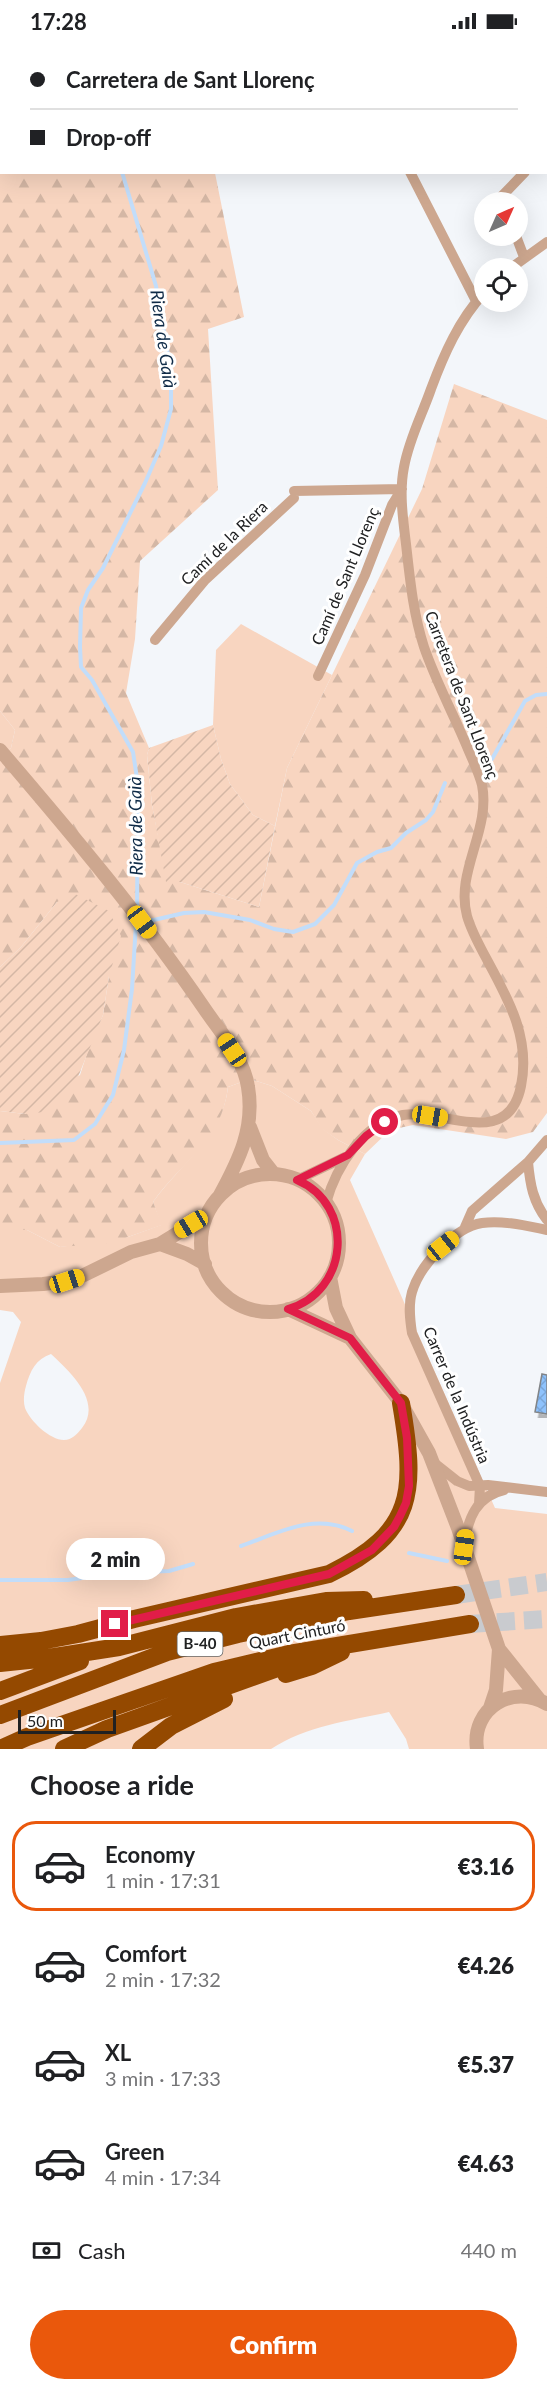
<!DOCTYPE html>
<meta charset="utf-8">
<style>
body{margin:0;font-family:Lato,sans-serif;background:#f6f6f6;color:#202124;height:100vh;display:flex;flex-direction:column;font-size:22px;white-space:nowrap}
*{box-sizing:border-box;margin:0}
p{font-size:20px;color:#757577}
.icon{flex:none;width:33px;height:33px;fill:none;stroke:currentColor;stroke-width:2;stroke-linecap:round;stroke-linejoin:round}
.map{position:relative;height:1707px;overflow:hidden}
.sheet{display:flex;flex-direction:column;background:#fff;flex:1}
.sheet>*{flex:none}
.banner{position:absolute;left:0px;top:0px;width:548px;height:132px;box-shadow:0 6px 24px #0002;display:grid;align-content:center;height:132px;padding:0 30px;background:#fff}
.needle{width:39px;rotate:45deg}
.buttons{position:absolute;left:474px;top:150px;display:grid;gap:12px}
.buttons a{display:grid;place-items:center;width:54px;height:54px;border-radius:50%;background:#fff;box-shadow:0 6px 24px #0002;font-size:30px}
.scale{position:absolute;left:18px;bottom:15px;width:98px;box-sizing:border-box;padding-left:6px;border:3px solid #202122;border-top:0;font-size:16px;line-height:21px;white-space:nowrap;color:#202122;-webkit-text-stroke:4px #fff;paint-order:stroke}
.end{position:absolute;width:27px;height:27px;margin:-14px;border:8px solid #e11d48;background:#fff;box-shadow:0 0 0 3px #fff}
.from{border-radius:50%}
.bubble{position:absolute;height:42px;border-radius:21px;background:#fff;box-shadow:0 6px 24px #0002;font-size:20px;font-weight:800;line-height:42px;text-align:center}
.car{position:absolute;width:18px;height:36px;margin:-18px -9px;border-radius:8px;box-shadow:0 0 4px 2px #0007;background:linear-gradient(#f5c518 24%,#345 0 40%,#f5c518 0 76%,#345 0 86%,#f5c518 0)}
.banner b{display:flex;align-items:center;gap:21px;height:57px;font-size:22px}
.banner b+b{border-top:2px solid #e0e0e0}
.banner i{width:15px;height:15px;background:#202124}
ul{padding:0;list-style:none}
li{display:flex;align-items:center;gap:18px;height:90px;margin:0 12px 9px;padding:0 18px;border:3px solid transparent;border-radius:24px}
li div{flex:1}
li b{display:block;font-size:22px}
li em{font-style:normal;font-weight:800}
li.current{border-color:#ea580c}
li>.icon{width:54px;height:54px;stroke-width:1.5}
h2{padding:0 30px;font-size:27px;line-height:72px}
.pay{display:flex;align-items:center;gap:15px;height:66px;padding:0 30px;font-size:22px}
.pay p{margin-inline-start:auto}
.action{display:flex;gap:12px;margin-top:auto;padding:12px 30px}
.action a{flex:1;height:69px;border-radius:36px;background:#ea580c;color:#fff;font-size:24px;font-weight:800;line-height:69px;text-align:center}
.status{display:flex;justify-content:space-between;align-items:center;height:42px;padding:0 30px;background:#fff;direction:ltr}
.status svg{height:16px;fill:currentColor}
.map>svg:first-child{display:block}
.grass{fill:#f8d5c0;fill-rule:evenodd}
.forest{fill:url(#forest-firs)}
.garden{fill:url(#garden-furrows)}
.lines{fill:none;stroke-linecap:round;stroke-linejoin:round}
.stream{stroke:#c2ddfa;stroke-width:4}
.building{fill:url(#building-cross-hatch);stroke:#818487;stroke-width:1.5;filter:url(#shadow)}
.motorway-tunnel{stroke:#c9cbcf;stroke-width:18;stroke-dasharray:18 9;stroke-linecap:butt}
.minor{stroke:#cda78f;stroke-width:10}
.tertiary{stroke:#cda78f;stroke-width:14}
.motorway{stroke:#944900;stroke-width:18}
.route{stroke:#e11d48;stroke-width:8}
.labels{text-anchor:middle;stroke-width:6;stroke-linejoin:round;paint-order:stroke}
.shield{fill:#fff;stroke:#636464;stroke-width:1.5}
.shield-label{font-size:15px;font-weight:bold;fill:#202122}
.street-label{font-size:16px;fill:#202122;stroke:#fff}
.water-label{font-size:18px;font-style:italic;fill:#0f2b47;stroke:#fff}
</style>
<div class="status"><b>17:28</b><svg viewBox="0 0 49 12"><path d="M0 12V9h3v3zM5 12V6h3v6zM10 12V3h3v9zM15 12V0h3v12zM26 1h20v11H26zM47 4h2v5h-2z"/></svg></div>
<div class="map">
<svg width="547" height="1707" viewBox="0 0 547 1707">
<defs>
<pattern id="forest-firs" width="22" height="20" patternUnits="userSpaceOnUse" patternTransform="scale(1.5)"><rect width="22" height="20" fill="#f8d5c0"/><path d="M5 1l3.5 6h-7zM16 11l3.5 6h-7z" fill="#d4b7a5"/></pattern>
<pattern id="garden-furrows" width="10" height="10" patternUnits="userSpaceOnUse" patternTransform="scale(1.5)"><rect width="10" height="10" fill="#f8d5c0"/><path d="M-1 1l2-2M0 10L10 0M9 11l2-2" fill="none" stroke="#d4b7a5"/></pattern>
<pattern id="building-cross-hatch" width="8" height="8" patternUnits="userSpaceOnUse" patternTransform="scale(1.5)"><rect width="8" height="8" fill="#8ec2fc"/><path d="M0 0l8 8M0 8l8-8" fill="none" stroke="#7aa6d8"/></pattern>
<filter id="shadow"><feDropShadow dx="3.5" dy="6" stdDeviation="0" flood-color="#0004"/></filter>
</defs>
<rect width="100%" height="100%" fill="#f3f6fa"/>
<path class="grass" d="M241 582 332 633 287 726 275 784 253 773 230 742 221 717 213 683 216 608Z
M0 669 15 688 11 706 0 713Z
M250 1037 272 1044 311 1069 323 1087 338 1098 365 1112 350 1138 495 1466 547 1472V1707H409L406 1697 389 1670C349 1679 306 1684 271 1707H0V1341L21 1280 13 1270 0 1268V1188H27L60 1205 128 1195 161 1183 153 1160C180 1122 223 1094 228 1045ZM51 1312C69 1329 103 1359 82 1386 77 1392 72 1398 64 1398 50 1398 30 1379 25 1366 23 1359 24 1351 26 1344 30 1329 36 1317 51 1312Z"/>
<path class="forest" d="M0 0H247L2 2V130L215 131 244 275 208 287 218 448 140 519 135 597 126 651 149 706 147 713 152 763 167 840H180L259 865 287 726 422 447 454 342 547 378V1071L533 1090 506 1097 413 1083 390 1088 365 1112 338 1098 322 1087 311 1069 272 1044 250 1037 228 1045C222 1099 182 1119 153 1160L162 1183 111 1201 60 1205 27 1188H0V1069L25 1072 80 1033 91 999 103 973 109 934 57 860 21 905 0 925V713L11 706 15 688 0 669Z"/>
<path class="garden" d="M213 683 221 717 230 742 253 773 275 784 259 865 180 840H166L152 763 147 713 149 706Z
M73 851 109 869 121 894 109 934 103 973 72 1050 59 1063 44 1070 25 1072 0 1069V925L21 905 57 860Z"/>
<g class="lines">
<path class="stream" d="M113 2 114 0
M122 130 156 244 171 330V367L161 404 145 441 103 526 88 548 81 566 80 605 81 625 92 638 133 710 138 743 137 868
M492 717 525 659 536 653 547 652
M145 880 184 871 204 870 250 878 274 887 293 890 315 882 334 863 357 821 377 810 391 806 406 791 426 778 433 770 445 741
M0 1101 74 1098 95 1082 113 1053 124 1008 132 947 136 881
M241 1504C278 1491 315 1470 352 1489
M409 1511 447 1519
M0 1538H68L117 1531 169 1529 193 1522"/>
</g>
<path class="building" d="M542 1332 547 1333V1372L535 1370Z"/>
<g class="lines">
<path class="motorway-tunnel" d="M456 1553 547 1540
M470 1582 547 1577"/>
<path class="minor" d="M533 0 535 2
M345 2 347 0
M519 2 521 0
M546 14 547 15
M546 111 547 110
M410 130 476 259
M501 160 500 156 525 130
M516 194 524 215
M511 226 547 200
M294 449 402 447
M155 598 205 538 294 456
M318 634 365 533 392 463 402 447
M528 1120C530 1142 533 1160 547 1178
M297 1138 345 1115
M326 1161C336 1125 363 1081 403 1073 443 1066 508 1109 521 1044 531 995 507 955 485 914 478 901 471 888 467 874 455 830 491 788 482 743 479 731 473 719 468 707 454 673 436 640 424 605 413 571 410 537 406 502 403 477 399 450 404 425 409 397 422 373 431 347 444 312 459 278 484 251
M465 1185 472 1169 528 1120 547 1098
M433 1420 457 1439 469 1444 488 1443 547 1450
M479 1462 480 1444 412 1291C410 1278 408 1263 412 1250 420 1223 455 1185 482 1181 503 1178 527 1184 547 1188
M464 1503C468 1477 476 1454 504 1448"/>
<path class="tertiary" d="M0 708C71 791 142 875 204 966 220 990 244 1016 248 1045 255 1086 239 1118 220 1153
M250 1085 263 1118 274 1132
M201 1201a69 69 0 1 1 138 0a69 69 0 1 1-138 0Z
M160 1202 187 1212 205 1222
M330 1235 336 1266 350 1296 401 1361 429 1411 458 1486 499 1607 539 1657
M0 1244 43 1242 67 1239 84 1233 131 1210 160 1202 207 1173
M288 1267 350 1296
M490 1666 496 1648 499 1607
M477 1707C471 1666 513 1641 547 1662"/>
<path class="motorway" d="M0 1603 41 1599 78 1592 134 1577 329 1532C416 1490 416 1449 401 1361
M0 1621 48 1616 119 1605 236 1575 326 1559 364 1558
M286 1632 312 1624 341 1610
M0 1649 80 1619
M0 1673 167 1610 238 1592 349 1569 456 1553
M0 1707 27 1695 214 1630 289 1612 470 1582
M64 1707 107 1687 297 1619
M141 1707 171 1684 224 1657"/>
</g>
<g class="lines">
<path class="route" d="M115 1582 329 1532 372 1508 394 1485 400 1474 406 1461 409 1444 407 1396 401 1361 350 1296 288 1267C349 1250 356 1163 297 1138L348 1113 366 1094 385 1080"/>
</g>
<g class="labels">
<rect class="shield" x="177.5" y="1590" width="45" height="24" rx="4.5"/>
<g class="shield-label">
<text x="200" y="1607">B-40</text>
</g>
<g class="street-label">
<text transform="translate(224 501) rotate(-44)" y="6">Camí de la Riera</text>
<text transform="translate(345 534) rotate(-67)" y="6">Camí de Sant Llorenç</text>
<text transform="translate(462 653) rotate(69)" y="6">Carretera de Sant Llorenç</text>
<text transform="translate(457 1353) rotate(67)" y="6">Carrer de la Indústria</text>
<text transform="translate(297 1592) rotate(-11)" y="6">Quart Cinturó</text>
</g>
<g class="water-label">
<text transform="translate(163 297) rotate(82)" y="6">Riera de Gaià</text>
<text transform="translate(136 784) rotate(-91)" y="6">Riera de Gaià</text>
</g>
</g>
</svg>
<div class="buttons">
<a><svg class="needle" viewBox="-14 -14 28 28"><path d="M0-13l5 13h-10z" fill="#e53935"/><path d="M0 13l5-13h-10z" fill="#757577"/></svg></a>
<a><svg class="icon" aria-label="locate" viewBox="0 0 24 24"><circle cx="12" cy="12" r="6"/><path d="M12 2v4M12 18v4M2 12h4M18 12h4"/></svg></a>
</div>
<div class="scale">50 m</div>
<i class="end from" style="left:385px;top:1080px"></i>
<i class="end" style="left:115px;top:1582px"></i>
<div class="bubble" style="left:66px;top:1496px;width:99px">2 min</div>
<i class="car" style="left:142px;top:880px;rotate:143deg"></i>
<i class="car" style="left:232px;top:1008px;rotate:326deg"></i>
<i class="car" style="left:430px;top:1074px;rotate:99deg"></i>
<i class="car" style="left:191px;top:1182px;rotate:239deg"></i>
<i class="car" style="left:443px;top:1204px;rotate:51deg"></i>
<i class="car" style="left:67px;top:1239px;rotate:72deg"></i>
<i class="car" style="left:464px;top:1505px;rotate:8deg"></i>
<div class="banner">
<b><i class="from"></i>Carretera de Sant Llorenç</b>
<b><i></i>Drop-off</b>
</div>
</div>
<section class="sheet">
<h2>Choose a ride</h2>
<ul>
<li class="current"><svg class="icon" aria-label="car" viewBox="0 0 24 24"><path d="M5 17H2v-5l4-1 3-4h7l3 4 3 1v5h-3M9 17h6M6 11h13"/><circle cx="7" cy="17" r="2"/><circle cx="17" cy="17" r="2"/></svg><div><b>Economy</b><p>1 min · 17:31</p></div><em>€3.16</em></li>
<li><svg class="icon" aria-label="car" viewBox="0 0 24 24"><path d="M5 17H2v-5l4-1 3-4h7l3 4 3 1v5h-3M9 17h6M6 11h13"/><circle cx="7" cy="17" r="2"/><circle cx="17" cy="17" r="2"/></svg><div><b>Comfort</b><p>2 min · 17:32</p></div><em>€4.26</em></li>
<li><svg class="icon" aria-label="car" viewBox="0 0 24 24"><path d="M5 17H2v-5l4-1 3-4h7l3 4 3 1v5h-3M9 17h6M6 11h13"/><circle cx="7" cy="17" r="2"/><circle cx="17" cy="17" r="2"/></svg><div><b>XL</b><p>3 min · 17:33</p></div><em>€5.37</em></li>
<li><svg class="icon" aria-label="car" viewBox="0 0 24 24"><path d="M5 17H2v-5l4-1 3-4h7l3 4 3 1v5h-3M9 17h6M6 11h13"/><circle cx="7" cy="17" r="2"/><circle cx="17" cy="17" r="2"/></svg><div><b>Green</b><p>4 min · 17:34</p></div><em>€4.63</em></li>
</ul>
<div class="pay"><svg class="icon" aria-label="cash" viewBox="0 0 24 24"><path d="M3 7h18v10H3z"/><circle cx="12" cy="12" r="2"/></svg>Cash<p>440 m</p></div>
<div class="action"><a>Confirm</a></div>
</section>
